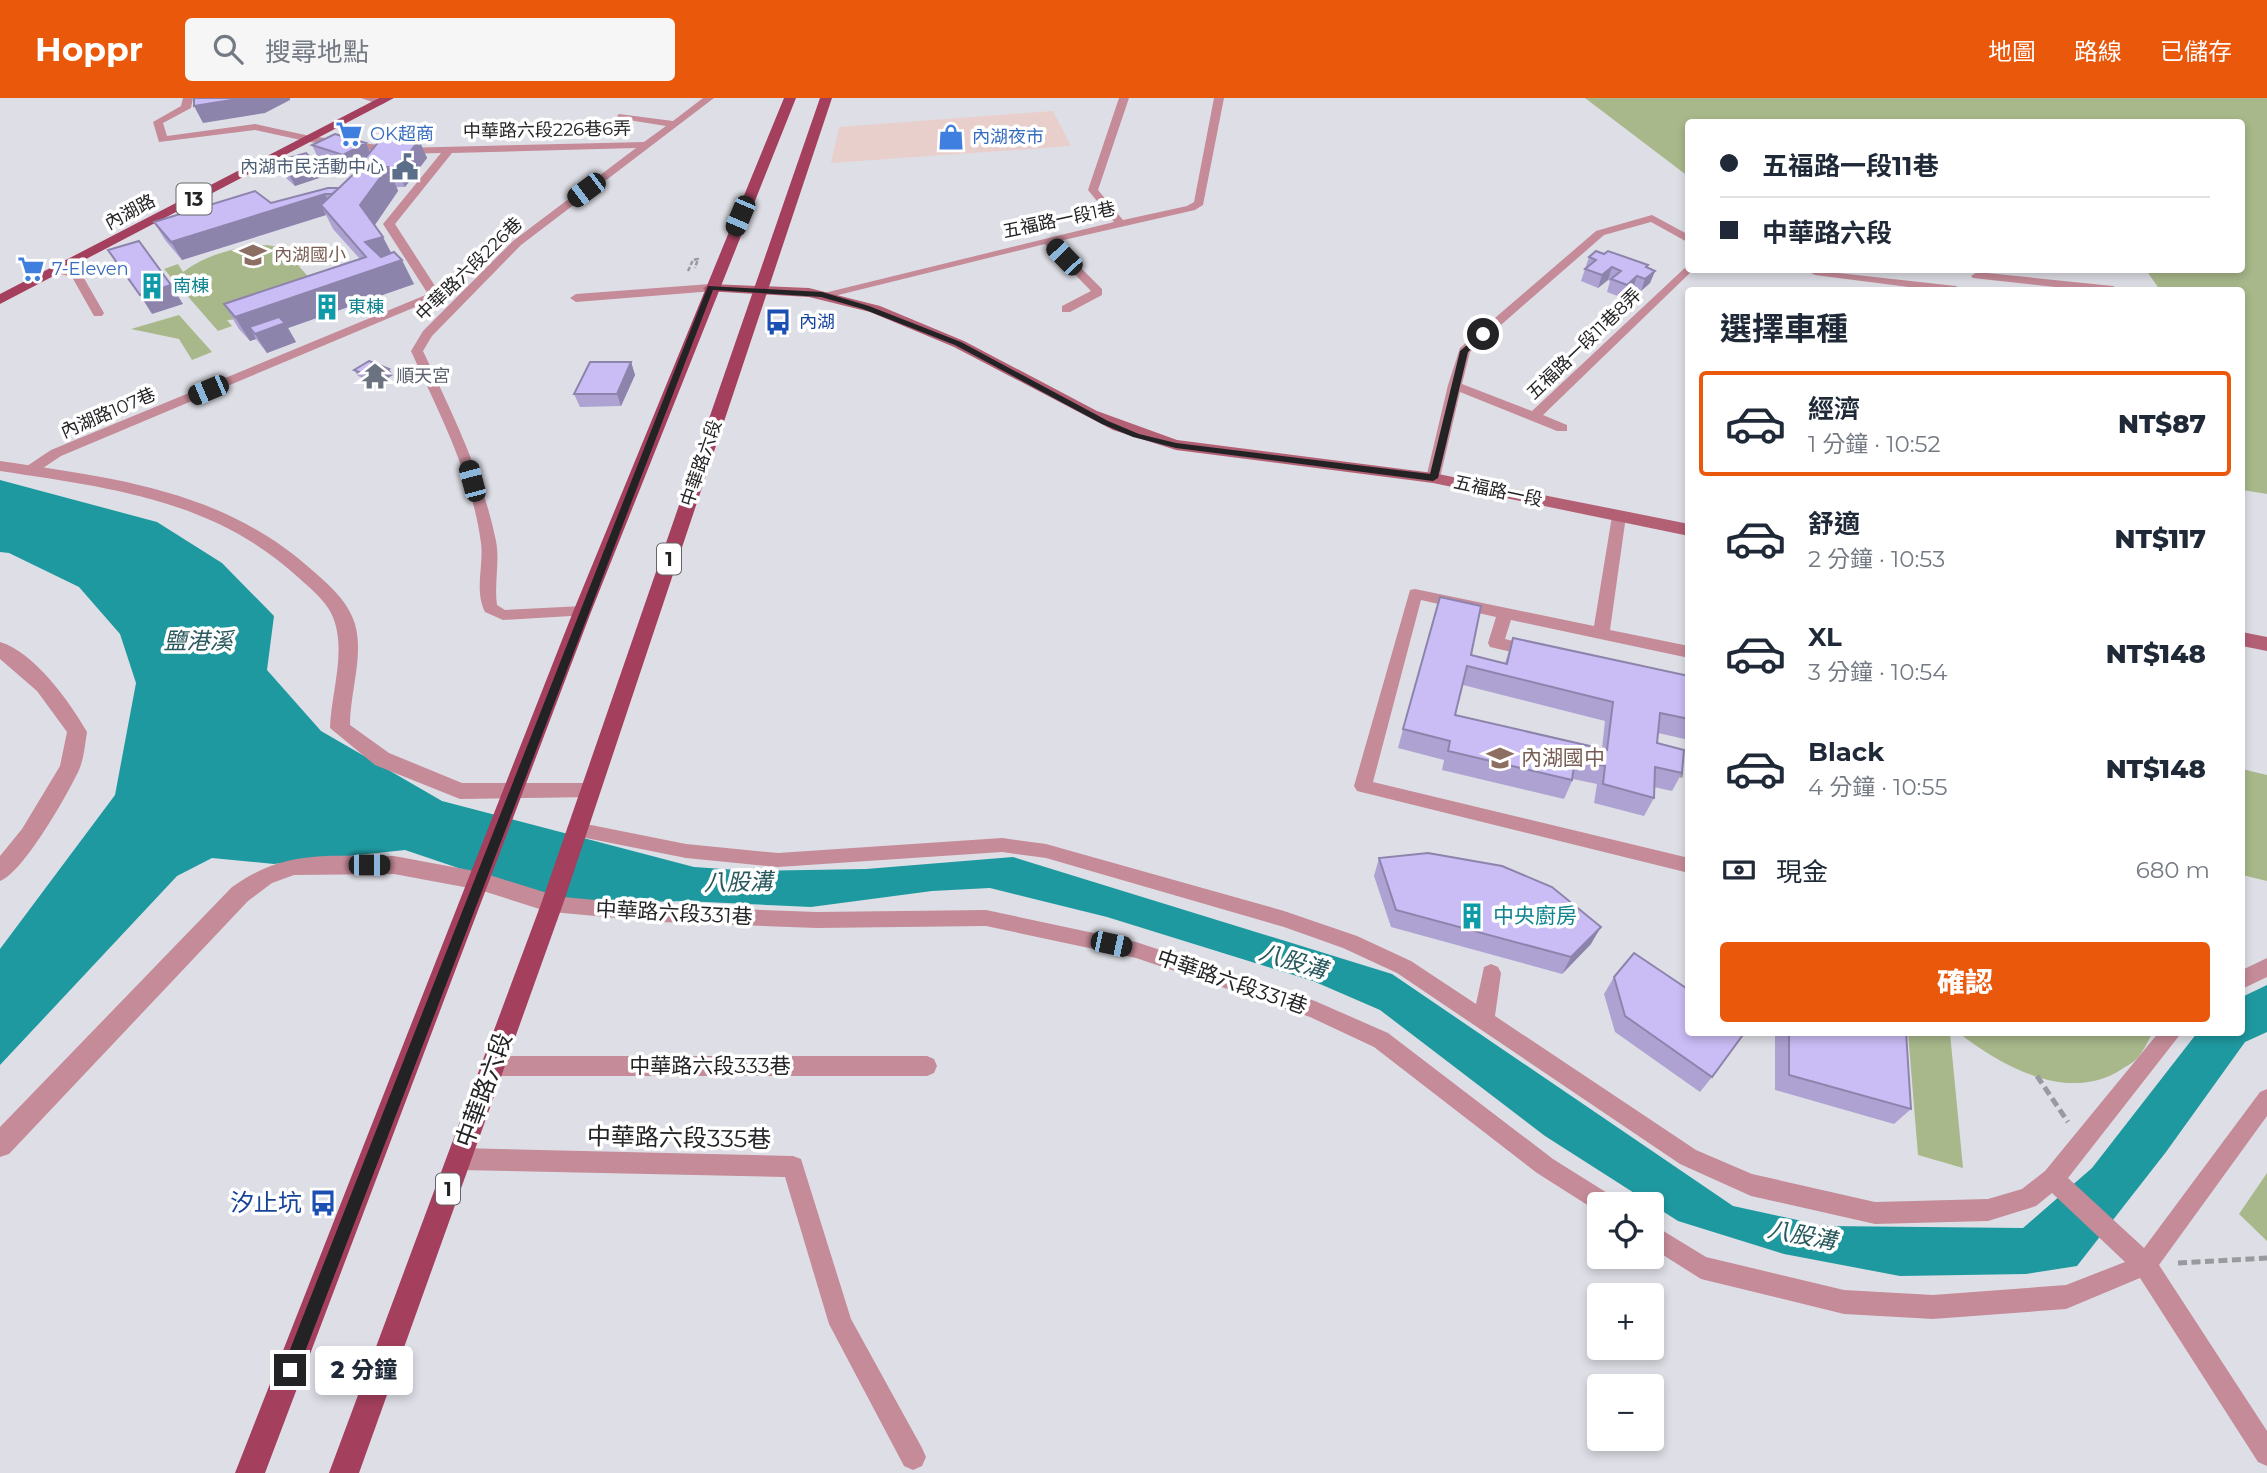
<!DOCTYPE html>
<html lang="zh-TW">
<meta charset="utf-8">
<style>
body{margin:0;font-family:Montserrat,"Noto Sans TC",sans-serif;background:#f6f6f7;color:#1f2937;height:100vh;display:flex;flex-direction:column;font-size:26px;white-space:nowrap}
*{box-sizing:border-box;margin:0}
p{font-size:23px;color:#747a83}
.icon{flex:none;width:38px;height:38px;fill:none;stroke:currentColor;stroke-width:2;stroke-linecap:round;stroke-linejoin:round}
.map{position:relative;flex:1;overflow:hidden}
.drawer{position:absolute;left:1685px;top:189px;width:560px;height:749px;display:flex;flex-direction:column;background:#fff;border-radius:7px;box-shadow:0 4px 10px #0003}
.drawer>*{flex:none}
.guide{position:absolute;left:1685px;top:21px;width:560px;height:154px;border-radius:7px;box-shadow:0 4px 10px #0003;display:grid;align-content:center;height:154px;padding:0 35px;background:#fff}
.buttons{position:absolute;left:1587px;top:1094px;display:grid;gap:14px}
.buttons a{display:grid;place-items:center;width:77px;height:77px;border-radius:7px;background:#fff;box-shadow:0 4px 10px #0003;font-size:35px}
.end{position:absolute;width:32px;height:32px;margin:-16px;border:9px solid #232326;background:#fff;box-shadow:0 0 0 4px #fff}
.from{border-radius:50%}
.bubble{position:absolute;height:49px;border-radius:7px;background:#fff;box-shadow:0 4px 10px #0003;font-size:23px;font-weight:800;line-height:49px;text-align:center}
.car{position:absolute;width:21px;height:42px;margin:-21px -10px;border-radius:9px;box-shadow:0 0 5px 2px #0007;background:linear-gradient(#222 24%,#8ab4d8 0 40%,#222 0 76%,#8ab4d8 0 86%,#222 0)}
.guide b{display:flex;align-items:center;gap:24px;height:66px;font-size:26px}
.guide b+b{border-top:2px solid #e0e1e3}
.guide i{width:18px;height:18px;background:#1f2937}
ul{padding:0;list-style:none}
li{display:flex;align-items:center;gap:21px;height:105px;margin:0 14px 10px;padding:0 21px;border:4px solid transparent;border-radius:7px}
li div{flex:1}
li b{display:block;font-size:26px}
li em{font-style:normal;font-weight:800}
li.on{border-color:#ea580c}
li>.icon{width:63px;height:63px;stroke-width:1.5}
h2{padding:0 35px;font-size:32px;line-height:84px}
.pay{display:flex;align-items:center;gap:18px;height:77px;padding:0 35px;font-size:26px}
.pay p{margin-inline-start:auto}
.button{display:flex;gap:14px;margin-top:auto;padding:14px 35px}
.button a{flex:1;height:80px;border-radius:7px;background:#ea580c;color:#fff;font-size:28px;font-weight:800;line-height:80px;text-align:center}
header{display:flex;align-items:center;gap:42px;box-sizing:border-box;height:98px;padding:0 35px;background:#ea580c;color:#fff}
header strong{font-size:33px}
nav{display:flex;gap:38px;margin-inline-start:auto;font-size:24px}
.search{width:490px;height:63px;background:#f6f6f7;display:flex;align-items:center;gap:18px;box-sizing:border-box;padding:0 24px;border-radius:7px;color:#747a83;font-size:26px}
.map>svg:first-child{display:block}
.commercial{fill:#e9cfcc}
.green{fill:#a8b88a}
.water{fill:#1f99a0}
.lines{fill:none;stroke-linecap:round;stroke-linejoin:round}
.path-far2{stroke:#999a9f;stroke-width:2.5;stroke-dasharray:4.5 2;stroke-linecap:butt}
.path-far1{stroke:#999a9f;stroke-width:4.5;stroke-dasharray:7 3.5;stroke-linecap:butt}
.path{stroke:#999a9f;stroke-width:5;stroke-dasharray:9 4.5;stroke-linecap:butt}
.lane{fill:#c58b98;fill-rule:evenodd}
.street{fill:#c58b98;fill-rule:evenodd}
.secondary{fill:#b36075;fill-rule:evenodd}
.primary{fill:#a43f5d;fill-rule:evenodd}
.wall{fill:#aea2d3;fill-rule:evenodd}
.shaded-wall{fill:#8d84ac}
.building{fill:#cabcf5;stroke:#8d84ac;stroke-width:2;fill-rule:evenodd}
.route{fill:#232326}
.labels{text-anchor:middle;stroke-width:7;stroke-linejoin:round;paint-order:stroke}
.far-street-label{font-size:18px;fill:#232326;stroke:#fff}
.far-shop-label{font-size:18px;fill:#366cbe;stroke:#fff;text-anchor:start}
.far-service-label{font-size:18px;fill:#4e5e75;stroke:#fff;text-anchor:end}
.far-education-label{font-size:18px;fill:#785e54;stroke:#fff;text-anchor:start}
.far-culture-label{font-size:18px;fill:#0d838f;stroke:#fff;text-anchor:start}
.far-transit-label{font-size:18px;fill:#164399;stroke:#fff;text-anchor:start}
.far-worship-label{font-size:18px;fill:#5b616d;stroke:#fff;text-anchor:start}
.shield{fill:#fff;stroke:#656567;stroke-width:2}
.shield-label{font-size:19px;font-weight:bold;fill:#232326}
.education-label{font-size:21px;fill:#785e54;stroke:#fff;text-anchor:start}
.street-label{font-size:21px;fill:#232326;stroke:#fff}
.culture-label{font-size:21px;fill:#0d838f;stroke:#fff;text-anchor:start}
.water-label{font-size:23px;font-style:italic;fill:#2a595d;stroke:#fff}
.near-street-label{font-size:24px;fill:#232326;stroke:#fff}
.near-transit-label{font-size:24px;fill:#164399;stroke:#fff;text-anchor:end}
</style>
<header>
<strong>Hoppr</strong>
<div class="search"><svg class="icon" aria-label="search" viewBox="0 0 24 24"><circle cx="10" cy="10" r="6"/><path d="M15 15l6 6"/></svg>搜尋地點</div>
<nav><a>地圖</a><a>路線</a><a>已儲存</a></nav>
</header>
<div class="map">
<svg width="2267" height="1375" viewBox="0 0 2267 1375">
<rect width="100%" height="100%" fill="#dedfe6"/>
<path class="commercial" d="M1053 13 1071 48 831 65 839 29Z"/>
<path class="green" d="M1585 0H2267V396L2242 392V192H2160L2146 172H2242V24L1893 22 1860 24 1821 22 1819 24H1689V79Z
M267 147 283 150 312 183 255 220 227 222 232 228 218 233 164 171 178 166 183 174C209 155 236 149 267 147Z
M179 217 212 254 192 262 179 241 131 231Z
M2242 671 2267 677V783L2242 777Z
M1908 935H1950L1963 1070 1918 1057Z
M1959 935H2153C2148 942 2145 951 2139 958 2135 964 2128 967 2122 971 2070 1006 2002 969 1959 935Z
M2267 1075V1143L2239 1116Z"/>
<path class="water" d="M0 382 157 424 222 465 274 518 267 572 321 633 442 703 694 769 752 773 866 771 1013 759 1392 876 1733 1108 1825 1128 2023 1130 2092 1070 2197 935 2242 934V899L2267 887V934L2245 944 2166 1054 2077 1168 2026 1176 1900 1178 1784 1156 1678 1123 1545 1038 1380 912 1313 883 1107 819 990 790 932 793 811 809 684 803 565 806 405 752 274 766 212 760 177 778 0 967V851L115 697 136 585 120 536 79 489 9 455 0 454Z"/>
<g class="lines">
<path class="path-far2" d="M688 173 693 162 698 161 695 170"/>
<path class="path-far1" d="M1676 676 1689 679"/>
<path class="path" d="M2037 978 2068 1024
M2178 1165 2267 1160"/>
<path class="lane" d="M183 0H193L191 10 163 25 167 38 255 26 310 38 401 50 644 44 666 28 622 21 617 18 619 16 673 23 703 0H714L521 147 432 238 423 253C452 315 482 375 496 443 500 464 494 486 497 507L505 512 583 508 588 509 591 513 588 517 503 522 485 514C474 492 484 467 481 445 472 377 439 315 411 253L423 233 513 143 636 50 452 55 395 126 446 205 444 208H436L432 202 61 358 34 376H24V370L51 352 428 196 383 126 441 55 401 56 310 44 255 32 159 44 153 24 181 8Z
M361 0H377L386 4 381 7Z
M1119 0H1129L1098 92 1123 122 1187 108 1194 104 1214 0H1224L1203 107 1195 112 1055 144 1102 191V197L1070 214H1062V208L1091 193 1045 146 822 201 816 197 1114 124 1088 92Z
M1652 117 1689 137V145L1651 124 1604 137 1470 254 1462 286 1532 313 1689 166V172H1693L1543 317 1567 327V333H1557L1460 294 1440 380 1438 383H1428L1426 380 1448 287 1460 250 1596 133Z
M57 169 81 175 104 215 102 218H94L72 179 53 174V170Z
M1811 172 1956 188 1962 192H1932L1815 177 1809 174Z
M1977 174 2113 188 2119 192H2083L1973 180 1971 178Z
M710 186 714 187V193L576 204 570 200 576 196Z
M1619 413 1626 418 1610 532 1689 548V560L1511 522 1505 541 1539 549 1541 553 1533 559 1490 549 1488 545 1496 519 1421 502 1373 684 1689 760V775L1357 693 1354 688 1410 492 1415 491 1594 528 1612 418Z
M576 724 686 746 778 755 1002 740 1046 746 1284 813 1357 838 1411 863 1476 906 1484 869 1491 866 1498 869 1501 875 1495 918 1696 1052 1752 1076 1875 1104 1988 1101 2022 1091 2045 1073 2159 934H2182L2068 1080 2144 1150 2260 994 2267 991V1018L2159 1167 2267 1333V1368L2258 1364 2140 1180 2066 1211 1933 1221 1844 1216 1701 1181 1652 1150V1126L1706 1159 1844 1192 1933 1197 2066 1187 2125 1164 2052 1095 2036 1108 1988 1123 1875 1126 1751 1098 1680 1066 1397 875 1343 850 1284 829 1046 760 1002 754 778 769 686 760 576 738 570 736 567 731 570 726Z
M552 798 661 808 817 814 986 812 1136 844 1315 903 1388 935 1553 1061 1612 1098 1615 1106H1600V1115L1537 1075 1374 949 1310 919 1136 860 986 828 817 830 661 824 552 814 545 812 543 806 545 800Z
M2267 860V879L2242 891V872Z
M492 958H927L934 961 937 968 934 975 927 978H492L485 975 482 968 485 961Z
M459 1050 793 1058 801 1061 851 1221 922 1350 926 1359 922 1368 913 1372 904 1368 829 1226 785 1079 459 1072 451 1068 448 1061 451 1054Z"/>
<path class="street" d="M0 363C114 380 223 392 312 472 329 487 348 503 355 526 364 558 350 594 350 627L389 655 462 685H589L596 687 600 693 596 699 460 701 375 667 330 630C331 596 345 558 335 525 330 506 313 493 299 480 213 401 110 390 0 373Z
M0 544C34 554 70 604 87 634 85 646 84 661 79 672 68 696 23 775 0 783V758L22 731 60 668 67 634 37 593 0 561Z
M394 758 480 774 560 799 563 806 560 813 552 815 480 792 394 776 294 777 272 785 248 803 9 1056 0 1059V1029L232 789C286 750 331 759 394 758Z"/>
<path class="secondary" d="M710 186 809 190 880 208 964 243 1097 313 1177 342 1433 375 1689 426V438L1433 385 1176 352 1113 332 954 249 870 214 809 199 705 193 703 190Z
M2242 534 2267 539V553L2242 548Z"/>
<path class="primary" d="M379 0H394L0 206V196Z
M784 0H796L591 514 265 1375H235L573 514Z
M820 0H832L563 806 359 1375H329L541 806Z"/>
</g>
<path class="wall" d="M419 42 427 60 405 89H397L398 93 375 127 391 155 414 186 288 230 296 244 267 255 256 241 250 243 239 231 224 206 360 161 333 131 326 117 182 162 165 142 154 124 271 105 339 90 357 72 351 74 320 64 312 47 370 55Z
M278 63 322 79 295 88 287 81Z
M1604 156 1648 167 1647 170 1655 173 1650 185 1641 193 1633 190 1623 200 1607 194 1610 183 1608 182 1598 190 1581 183 1589 159Z
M631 264 635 277 621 308 580 309 574 296Z
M354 272 393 277 378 286 358 278Z
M1513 540 1689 578V642L1658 635 1657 645 1682 675 1672 693 1654 689V700L1644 718 1594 705 1597 686 1573 681 1564 701 1442 672 1444 662 1398 650 1403 631 1471 557 1505 565ZM1463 587 1605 623 1602 650 1455 617Z
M1379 760 1591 846 1562 876 1391 829 1374 778Z
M1614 879 1712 979 1700 994 1615 934 1604 896Z
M1775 934H1906L1911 1011 1894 1026 1775 992Z"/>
<path class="shaded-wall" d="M244 0H290V2L265 15 203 25 194 8Z
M419 42 427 60 405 89 397 71Z
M366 45 374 63 351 74 343 57Z
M313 62 322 79 295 88 286 70Z
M388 69 398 93 372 131 360 107Z
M325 96 334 114 321 107 326 117 182 162 171 144Z
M383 139 395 162 377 168 365 144Z
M402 162 414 186 288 230 296 244 267 255 255 236 249 229 256 241 250 243 235 219Z
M1612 169 1608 182 1598 190 1602 177Z
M1655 173 1650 185 1641 193 1645 181Z
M1637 178 1633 190 1623 200 1627 187Z
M171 187 183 206 152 216 140 197Z
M631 264 635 277 621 308 617 296Z
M389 271 393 277 378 286 374 280Z
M1601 829 1591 846 1562 876 1571 859Z"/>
<path class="building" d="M194 0H244L194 8Z
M335 36 366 45 343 57 312 47Z
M380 42H419L397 71H389L388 69H361L358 71H356Z
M306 55 313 62 286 70 278 63Z
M361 69H388L360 107 383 139 365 144 381 159 394 154 402 162 235 219 224 206 366 159 321 107Z
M328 90H339L332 96H325L171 144 154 124 255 93 271 105Z
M139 143 171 187 140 197 108 152Z
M1596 153 1604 156 1608 153 1648 167 1646 169 1655 173 1645 181 1637 178 1627 187 1611 181 1621 173 1612 169 1602 177 1585 171 1596 162 1589 159Z
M279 219 285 225 255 236 249 229Z
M369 263 389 271 374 280 354 272Z
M590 264H631L617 296H574Z
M1440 499 1481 508 1471 557 1507 566 1513 540 1689 578V621L1660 615 1657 645 1684 652 1682 675 1655 669 1654 700 1603 686 1605 668 1575 661 1572 682 1448 653 1450 643 1403 631ZM1467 568 1613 604 1607 652 1455 617Z
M1428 755 1502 768 1552 789 1601 829 1571 859 1396 812 1379 760Z
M1634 855 1689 892V934H1745L1712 979 1625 918 1614 879Z
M1789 934H1906L1911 1011 1789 977Z"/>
<path class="route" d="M708 188 822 194 869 208 961 244 1108 323 1139 336 1176 345 1430 376 1460 253 1481 235 1487 236 1468 254 1438 380 1433 383 1176 350 1133 339 1102 326 955 247 863 211 821 199 713 192 298 1272 290 1280 282 1272Z"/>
<defs>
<g id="supermarket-bare" transform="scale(2.1)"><path d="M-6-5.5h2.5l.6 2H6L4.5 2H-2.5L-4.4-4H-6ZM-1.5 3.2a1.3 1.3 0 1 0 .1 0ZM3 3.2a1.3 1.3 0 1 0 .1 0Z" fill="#3f7fe0" stroke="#fff" stroke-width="2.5" paint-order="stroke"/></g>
<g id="shop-bare" transform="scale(2.1)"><path d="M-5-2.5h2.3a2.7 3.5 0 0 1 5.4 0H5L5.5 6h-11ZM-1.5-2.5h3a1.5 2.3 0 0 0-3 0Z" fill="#3f7fe0" stroke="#fff" stroke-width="2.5" paint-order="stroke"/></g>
<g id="civic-bare" transform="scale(2.1)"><path d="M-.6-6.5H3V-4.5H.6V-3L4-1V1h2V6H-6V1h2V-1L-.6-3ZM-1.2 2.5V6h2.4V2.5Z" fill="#5c6f8a" stroke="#fff" stroke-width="2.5" paint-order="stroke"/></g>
<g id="school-bare" transform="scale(2.1)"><path d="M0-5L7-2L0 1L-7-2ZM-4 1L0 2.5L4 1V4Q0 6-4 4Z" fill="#8d6e63" stroke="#fff" stroke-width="2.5" paint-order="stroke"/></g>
<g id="building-bare" transform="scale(2.1)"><path d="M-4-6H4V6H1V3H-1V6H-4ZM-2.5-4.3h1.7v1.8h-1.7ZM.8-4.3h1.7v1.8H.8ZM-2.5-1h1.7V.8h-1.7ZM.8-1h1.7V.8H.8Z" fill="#0f9aa8" stroke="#fff" stroke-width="2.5" paint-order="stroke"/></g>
<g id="bus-bare" transform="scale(2.1)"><path d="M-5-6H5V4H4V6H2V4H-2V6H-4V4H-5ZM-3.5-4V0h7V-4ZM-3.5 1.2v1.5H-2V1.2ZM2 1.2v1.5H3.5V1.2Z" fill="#1a4fb4" stroke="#fff" stroke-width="2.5" paint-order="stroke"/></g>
<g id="temple-bare" transform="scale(2.1)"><path d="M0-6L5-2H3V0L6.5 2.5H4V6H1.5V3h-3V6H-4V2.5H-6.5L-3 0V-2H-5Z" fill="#6b7280" stroke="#fff" stroke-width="2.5" paint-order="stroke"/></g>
</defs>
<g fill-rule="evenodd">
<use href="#supermarket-bare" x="349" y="36"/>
<use href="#shop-bare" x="951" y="39"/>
<use href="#civic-bare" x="405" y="69"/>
<use href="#school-bare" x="253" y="157"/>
<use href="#supermarket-bare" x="31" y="171"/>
<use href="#building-bare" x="152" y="188"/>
<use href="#building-bare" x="327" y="209"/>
<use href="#bus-bare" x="778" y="224"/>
<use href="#temple-bare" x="375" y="278"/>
<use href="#school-bare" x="1500" y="660"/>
<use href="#building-bare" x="1472" y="818"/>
<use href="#bus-bare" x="323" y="1105"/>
</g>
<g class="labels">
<g class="far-street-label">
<text transform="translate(547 32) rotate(-1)" y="6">中華路六段226巷6弄</text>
<text transform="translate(130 114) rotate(-28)" y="6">內湖路</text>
<text transform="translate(1059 122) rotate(-12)" y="6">五福路一段1巷</text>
<text transform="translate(469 171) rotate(-44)" y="6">中華路六段226巷</text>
<text transform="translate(1584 246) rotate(-44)" y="6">五福路一段11巷8弄</text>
<text transform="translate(108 315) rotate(-23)" y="6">內湖路107巷</text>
<text transform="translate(701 365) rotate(-71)" y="6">中華路六段</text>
<text transform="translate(1498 393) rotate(12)" y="6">五福路一段</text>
</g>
<g class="far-shop-label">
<text x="370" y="42">OK超商</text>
<text x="972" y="45">內湖夜市</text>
<text x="52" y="177">7-Eleven</text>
</g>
<g class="far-service-label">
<text x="384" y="75">內湖市民活動中心</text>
</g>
<g class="far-education-label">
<text x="274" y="163">內湖國小</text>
</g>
<g class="far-culture-label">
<text x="173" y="194">南棟</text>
<text x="348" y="215">東棟</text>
</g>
<g class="far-transit-label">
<text x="799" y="230">內湖</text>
</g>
<g class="far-worship-label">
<text x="396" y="284">順天宮</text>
</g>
<g class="shield">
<rect x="176.5" y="85.5" width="35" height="31" rx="5"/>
<rect x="657" y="445.5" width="24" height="31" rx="5"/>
<rect x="436" y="1075.5" width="24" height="31" rx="5"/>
</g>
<g class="shield-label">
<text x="194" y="108">13</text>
<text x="669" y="468">1</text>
<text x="448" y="1098">1</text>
</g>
<g class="education-label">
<text x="1521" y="667">內湖國中</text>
</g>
<g class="street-label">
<text transform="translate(674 815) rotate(3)" y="7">中華路六段331巷</text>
<text transform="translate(1232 884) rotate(19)" y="7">中華路六段331巷</text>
<text x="710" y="975">中華路六段333巷</text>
</g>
<g class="culture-label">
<text x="1493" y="825">中央廚房</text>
</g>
<g class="water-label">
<text x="198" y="551">鹽港溪</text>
<text transform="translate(738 784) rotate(-1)" y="8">八股溝</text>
<text transform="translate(1293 863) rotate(17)" y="8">八股溝</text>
<text transform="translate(1802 1137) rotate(11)" y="8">八股溝</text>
</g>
<g class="near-street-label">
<text transform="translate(484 992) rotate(-70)" y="8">中華路六段</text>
<text transform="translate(679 1040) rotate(1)" y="8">中華路六段335巷</text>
</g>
<g class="near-transit-label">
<text x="302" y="1113">汐止坑</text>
</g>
</g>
</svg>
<div class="buttons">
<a><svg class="icon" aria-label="locate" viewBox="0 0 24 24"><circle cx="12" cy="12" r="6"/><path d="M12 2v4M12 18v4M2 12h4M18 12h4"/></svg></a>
<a>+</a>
<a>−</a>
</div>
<i class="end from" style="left:1483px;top:236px"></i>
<i class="end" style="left:290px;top:1272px"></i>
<div class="bubble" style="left:315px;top:1248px;width:98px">2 分鐘</div>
<i class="car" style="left:586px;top:92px;rotate:233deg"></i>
<i class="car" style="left:740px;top:118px;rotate:203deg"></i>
<i class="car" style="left:1064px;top:159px;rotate:316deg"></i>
<i class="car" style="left:208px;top:292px;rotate:247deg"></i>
<i class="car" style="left:472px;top:383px;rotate:345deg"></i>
<i class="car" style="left:369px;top:767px;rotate:90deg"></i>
<i class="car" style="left:1111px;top:846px;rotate:102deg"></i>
<div class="guide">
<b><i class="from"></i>五福路一段11巷</b>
<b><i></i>中華路六段</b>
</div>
<section class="drawer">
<h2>選擇車種</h2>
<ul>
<li class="on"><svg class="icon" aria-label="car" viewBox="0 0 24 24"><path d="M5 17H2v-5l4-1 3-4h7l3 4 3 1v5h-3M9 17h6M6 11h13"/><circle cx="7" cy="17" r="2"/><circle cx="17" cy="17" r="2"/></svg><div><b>經濟</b><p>1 分鐘 · 10:52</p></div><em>NT$87</em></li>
<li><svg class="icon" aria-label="car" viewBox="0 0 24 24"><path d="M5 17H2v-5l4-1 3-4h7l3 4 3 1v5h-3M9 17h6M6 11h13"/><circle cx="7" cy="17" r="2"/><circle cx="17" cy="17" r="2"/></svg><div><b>舒適</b><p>2 分鐘 · 10:53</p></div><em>NT$117</em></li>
<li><svg class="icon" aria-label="car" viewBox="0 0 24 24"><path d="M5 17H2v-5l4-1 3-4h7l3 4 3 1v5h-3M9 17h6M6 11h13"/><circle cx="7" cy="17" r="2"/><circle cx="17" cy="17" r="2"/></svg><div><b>XL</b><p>3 分鐘 · 10:54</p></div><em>NT$148</em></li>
<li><svg class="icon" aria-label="car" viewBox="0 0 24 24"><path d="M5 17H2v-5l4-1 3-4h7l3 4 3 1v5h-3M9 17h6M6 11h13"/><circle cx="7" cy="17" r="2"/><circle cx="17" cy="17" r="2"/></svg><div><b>Black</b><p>4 分鐘 · 10:55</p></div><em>NT$148</em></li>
</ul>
<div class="pay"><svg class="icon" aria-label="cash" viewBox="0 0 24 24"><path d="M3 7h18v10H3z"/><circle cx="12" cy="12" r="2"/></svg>現金<p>680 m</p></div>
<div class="button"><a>確認</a></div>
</section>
</div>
